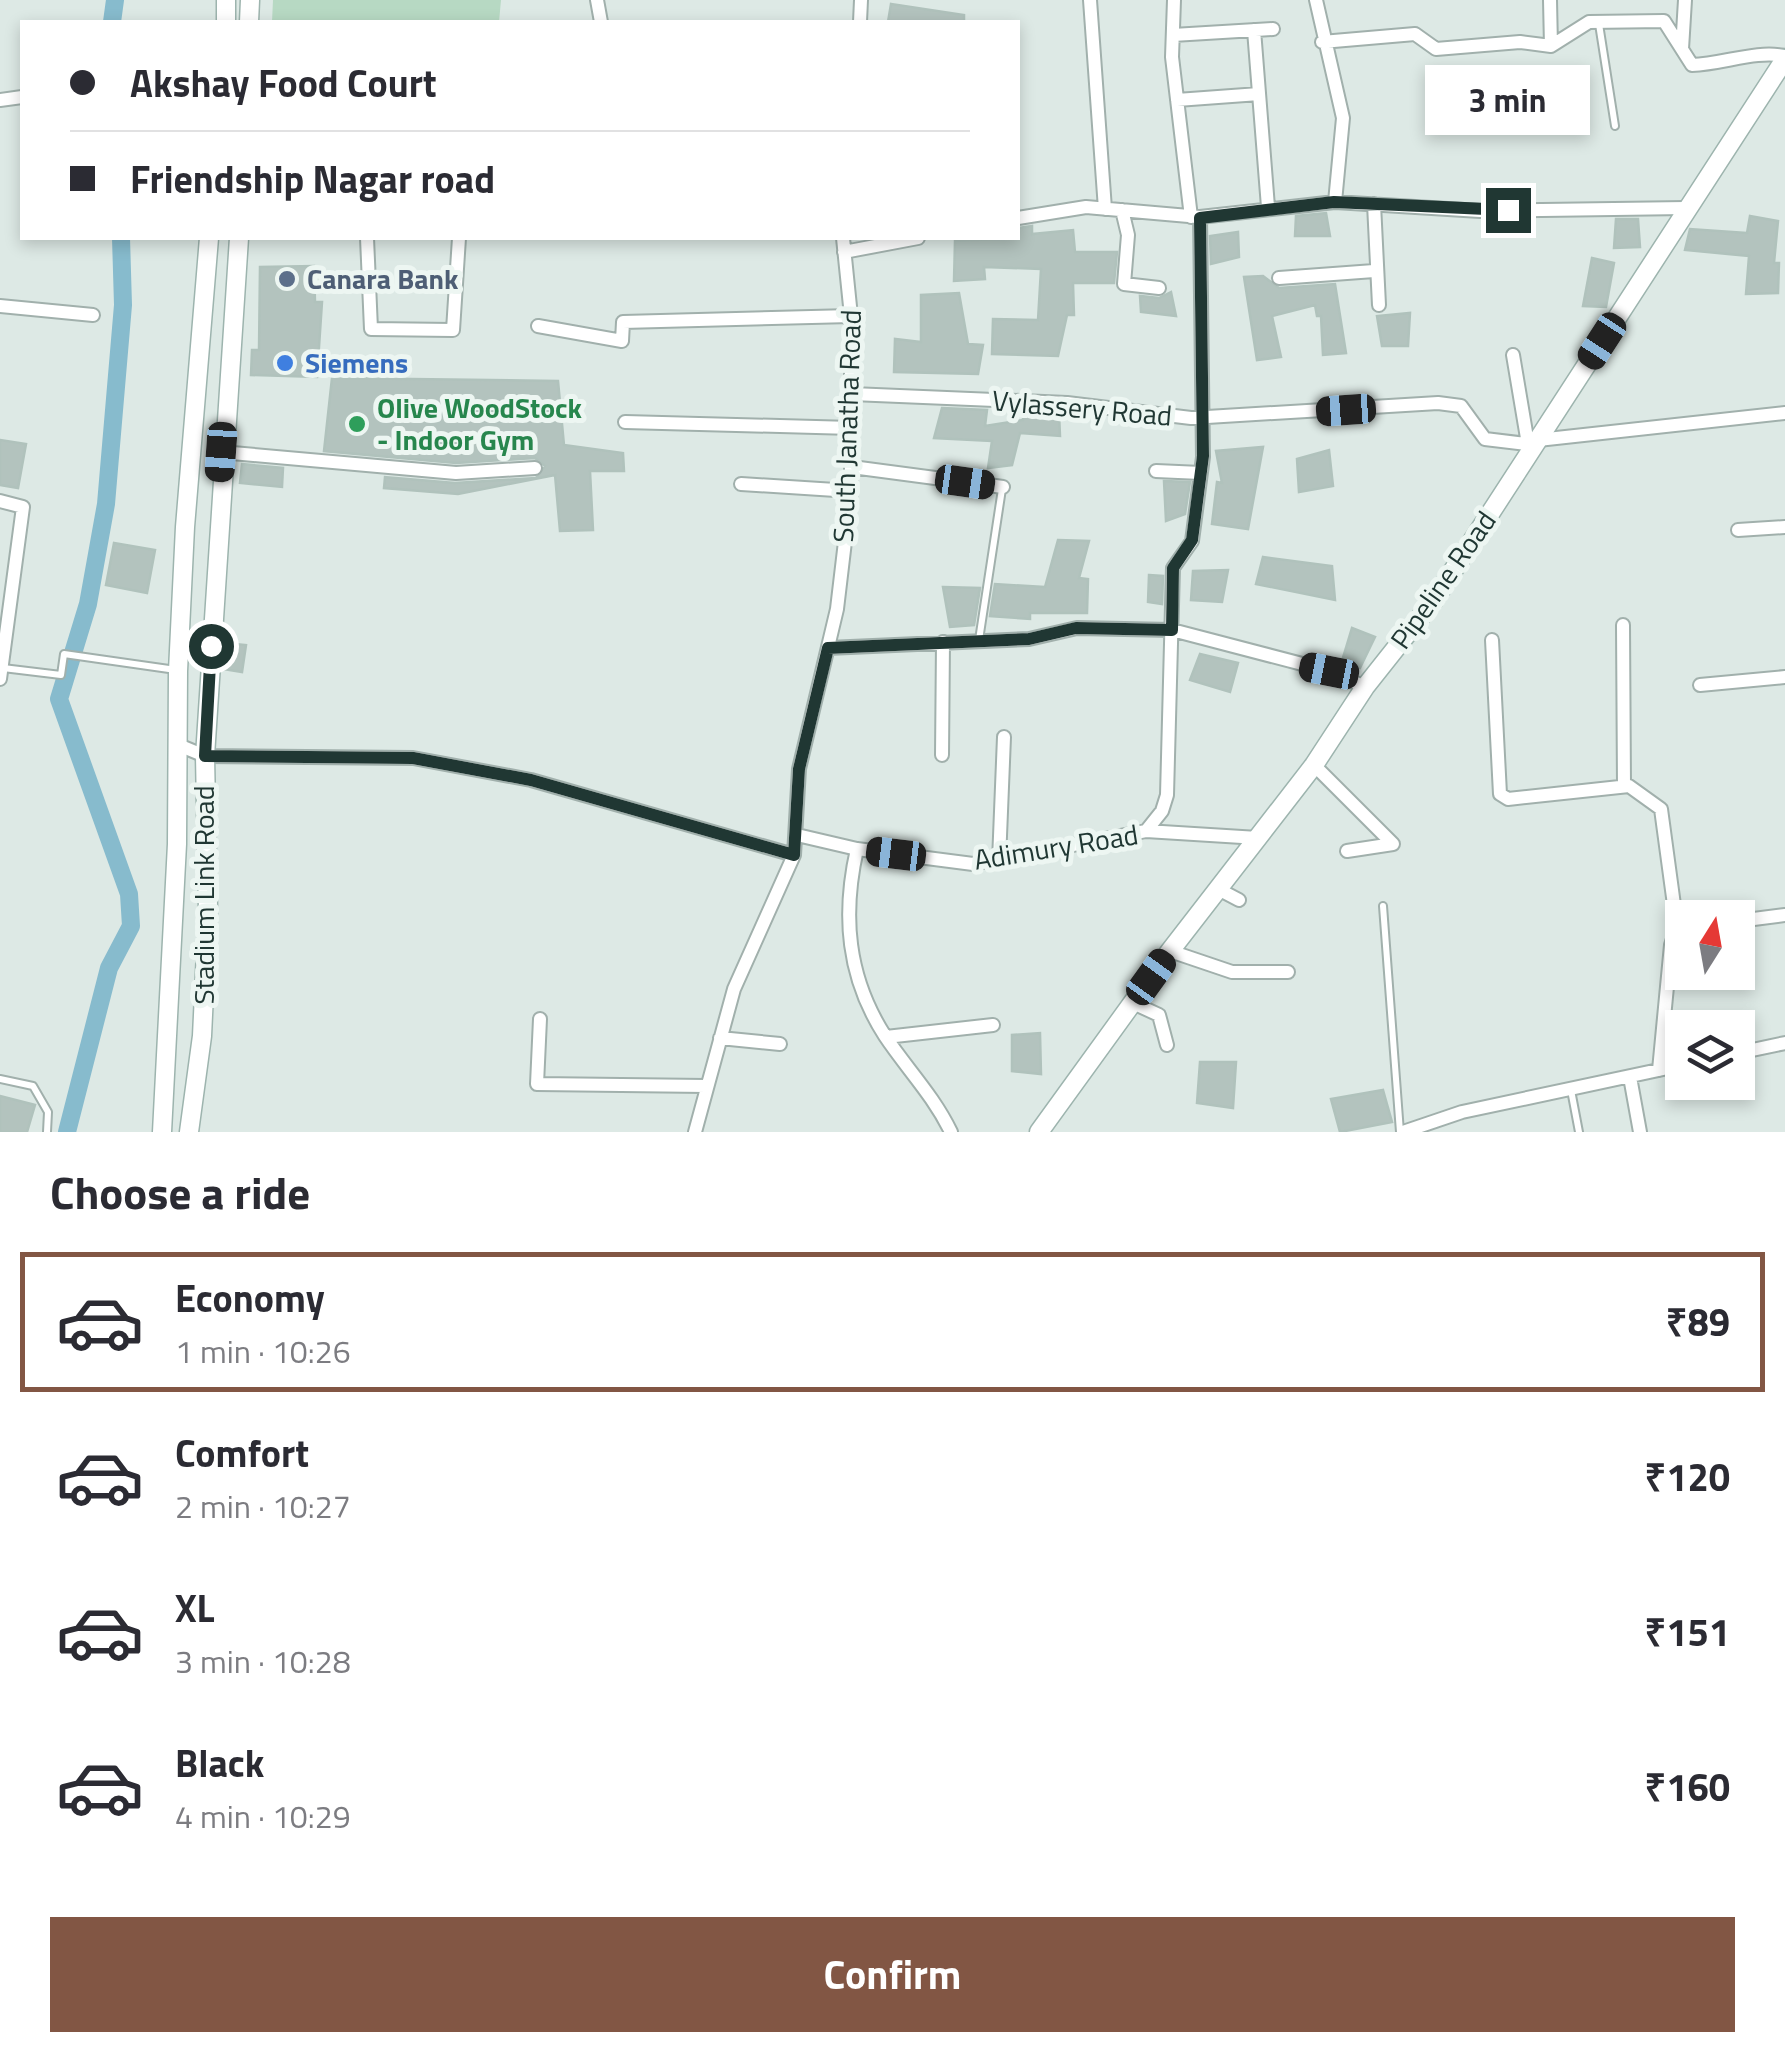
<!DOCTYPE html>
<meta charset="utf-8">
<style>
body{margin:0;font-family:"Titillium Web",sans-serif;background:#f2f2f3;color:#2b2b33;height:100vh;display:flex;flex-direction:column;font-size:38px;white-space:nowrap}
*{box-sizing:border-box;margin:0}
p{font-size:32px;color:#7c7c81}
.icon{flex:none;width:55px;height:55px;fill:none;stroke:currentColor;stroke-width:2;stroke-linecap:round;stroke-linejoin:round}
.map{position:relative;height:1132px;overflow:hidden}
.details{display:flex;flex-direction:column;background:#fff;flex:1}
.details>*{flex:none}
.guide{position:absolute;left:20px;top:20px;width:1000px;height:220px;border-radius:0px;box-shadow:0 5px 15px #0003;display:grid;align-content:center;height:220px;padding:0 50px;background:#fff}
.needle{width:65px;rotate:11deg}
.buttons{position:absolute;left:1665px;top:900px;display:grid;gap:20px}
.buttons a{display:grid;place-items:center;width:90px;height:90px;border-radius:0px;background:#fff;box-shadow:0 5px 15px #0003;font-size:50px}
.end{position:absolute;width:45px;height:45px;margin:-22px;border:12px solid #203733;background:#fff;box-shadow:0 0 0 5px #fff}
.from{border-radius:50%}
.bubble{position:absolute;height:70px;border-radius:0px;background:#fff;box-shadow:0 5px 15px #0003;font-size:32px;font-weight:700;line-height:70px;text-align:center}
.car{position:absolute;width:30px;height:60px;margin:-30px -15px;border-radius:12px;box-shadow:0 0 8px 2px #0007;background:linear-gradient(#222 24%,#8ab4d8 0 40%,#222 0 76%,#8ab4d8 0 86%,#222 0)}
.guide b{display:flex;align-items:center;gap:35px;height:95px;font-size:38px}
.guide b+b{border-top:2px solid #e1e1e2}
.guide i{width:25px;height:25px;background:#2b2b33}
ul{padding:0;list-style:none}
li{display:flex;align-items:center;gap:30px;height:140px;margin:0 20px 15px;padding:0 30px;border:5px solid transparent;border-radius:0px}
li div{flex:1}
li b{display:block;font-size:38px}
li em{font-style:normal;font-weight:700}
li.current{border-color:#825644}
li>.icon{width:90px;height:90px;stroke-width:1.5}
h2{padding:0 50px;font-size:45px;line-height:120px}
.cta{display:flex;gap:20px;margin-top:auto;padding:20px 50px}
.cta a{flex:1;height:115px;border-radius:0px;background:#825644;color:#fff;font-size:40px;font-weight:700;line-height:115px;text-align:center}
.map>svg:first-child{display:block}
.green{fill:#b7d9c3}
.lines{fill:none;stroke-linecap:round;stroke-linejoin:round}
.canal{stroke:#87bbcd;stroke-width:18}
.building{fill:#b3c3be;stroke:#b0c2bc;stroke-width:2.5}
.lane-casing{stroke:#a1b0ac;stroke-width:10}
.street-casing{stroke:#a1b0ac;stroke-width:16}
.secondary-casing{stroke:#9db4ae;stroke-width:21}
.lane{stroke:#fff;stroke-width:6}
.street{stroke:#fff;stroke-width:12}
.secondary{stroke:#fff;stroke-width:18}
.route{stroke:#203733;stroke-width:12}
.service-dot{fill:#5c6f8a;stroke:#edf6f2;stroke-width:4}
.shop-dot{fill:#3f7fe0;stroke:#edf6f2;stroke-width:4}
.leisure-dot{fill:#2e9e5b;stroke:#edf6f2;stroke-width:4}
.labels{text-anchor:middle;stroke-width:10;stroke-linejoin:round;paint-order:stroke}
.service-label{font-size:28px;font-weight:bold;fill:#4e5e75;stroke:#edf6f2;text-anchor:start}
.shop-label{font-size:28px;font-weight:bold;fill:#366cbe;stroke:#edf6f2;text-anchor:start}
.leisure-label{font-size:28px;font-weight:bold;fill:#27864d;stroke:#edf6f2;text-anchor:start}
.street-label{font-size:28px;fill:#203733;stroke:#edf6f2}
</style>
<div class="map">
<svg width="1785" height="1132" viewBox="0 0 1785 1132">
<rect width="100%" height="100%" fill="#dde9e5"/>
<path class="green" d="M273 0H501L499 22H272Z"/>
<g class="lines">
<path class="canal" d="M112 22 115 0
M67 1132 109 968 131 926 129 894 59 699 88 604 106 504 123 305 121 238"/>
</g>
<path class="building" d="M891 4 964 15V22H888Z
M1326 213 1330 236H1295L1296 216Z
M1750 216 1778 221 1774 263H1779L1778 293 1746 294 1749 256 1685 250 1690 229 1747 233Z
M1616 219H1638L1640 247 1614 248Z
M1032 226V234L1073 230 1075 252H1117L1114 283H1073L1074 315H1067L1058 356 992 354 993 319 1038 320 1041 269 984 267 985 279 954 281 955 241 1018 238V228Z
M1238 232 1239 257 1211 264 1210 236Z
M1592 258 1614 263 1606 307 1583 306Z
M314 266 315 302H322L317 377 251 375 252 350H259L260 267Z
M1263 276 1279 288 1335 284 1346 353 1323 355 1321 316H1317L1315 305 1272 316 1281 357 1257 360 1244 277Z
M1171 292 1176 316 1141 312 1140 296 1159 298Z
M959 293 968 344 983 345 978 374 894 372 895 339 921 342V295Z
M1410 313 1408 346H1382L1377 316Z
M332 378 558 381 564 445 623 453 624 471H590L593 530 560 531 555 475 458 494 384 488 385 477 455 483 536 478 545 466 535 458 456 463 324 451Z
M942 408 987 410 985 426 1023 420V411L1059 413 1060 436 1020 433 1012 465 988 468 992 441 934 438Z
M0 440 26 444 18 488 0 485Z
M1263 447 1248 529 1212 524 1217 482 1222 483 1216 451Z
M1329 450 1333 486 1299 492 1297 459Z
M242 464 283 468 282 487 240 483Z
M1164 481 1190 482 1185 514 1166 521Z
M1058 540 1089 541 1079 578 1088 579 1087 613H1030V619L990 616 995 584 1045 587Z
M114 543 155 550 147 593 106 585Z
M1263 557 1332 566 1335 600 1256 584Z
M1228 570 1222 602 1191 600 1193 571Z
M1149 575 1163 576 1162 604 1148 602Z
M943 587 980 588 974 625 950 627Z
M1352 628 1375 637 1360 668 1342 661Z
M225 643 246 645 242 672 223 669Z
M1200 654 1238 663 1230 692 1190 680Z
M1040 1033 1041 1074 1012 1071V1035Z
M1200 1062H1236L1233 1108 1197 1103Z
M1383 1090 1392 1122 1340 1132 1331 1099Z
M0 1096 35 1105 27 1132H0Z"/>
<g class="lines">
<g class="lane-casing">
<path id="lane" d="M1599 24 1615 126
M979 640 1002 489
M3 668 61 675 64 654 176 670
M1383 906 1400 1132
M0 1079 33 1086 48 1112 47 1132
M1571 1090 1579 1132"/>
</g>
<g class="street-casing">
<path id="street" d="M597 0 601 22
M1090 0 1105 209
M1174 0 1172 57 1191 217
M1316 0 1343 118 1335 202
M1550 0 1551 46
M860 22 861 0
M1254 30 1268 207
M1173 35 1273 29
M1322 42 1415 34 1436 49 1520 42 1551 46 1589 22 1664 21 1692 65C1724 64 1755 50 1785 56
M1682 49 1685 0
M0 100 22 97
M1177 100 1259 94
M1374 204 1379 305
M1122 210 1128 235 1124 284 1159 288
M1018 218 1086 207 1200 217 1335 202 1480 211 1686 208
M367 238 371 329 453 330 459 238
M844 252 918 238
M1279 278 1374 271
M0 306 93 315
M538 326 622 341 623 322 851 316
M1513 355 1528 444
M852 394 1067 403 1191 418 1438 403 1461 406 1485 439 1535 445
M625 422 852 428
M1538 440 1785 413
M221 452 456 473 535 468
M852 467 1003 487
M1156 471 1201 473
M741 484 851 491
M0 501 23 507 0 679
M1738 530 1785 527
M1623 625 1624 786
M1492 640 1500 794 1508 799 1629 786 1661 809 1677 927 1671 945 1659 1070
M828 648 1029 639 1077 628 1172 630 1329 671 1365 687
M1700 685 1785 677
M176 744 205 756 413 758 531 780 794 855
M942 755 943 642
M1314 765 1393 844 1347 851
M1146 831 1162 811 1167 795 1173 568 1192 541 1203 457 1200 217
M797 835 857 849 973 864 1146 831 1258 838
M857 849C842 915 847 977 885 1036 907 1069 933 1095 951 1132
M999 861 1004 737
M1218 889 1239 900
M1738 921 1785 915
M1170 951 1232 972H1288
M1133 1003 1159 1015 1167 1045
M540 1019 537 1084 706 1086
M886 1037 993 1025
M720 1038 780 1044
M1738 1053 1785 1043
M1630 1077 1640 1132
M695 1132 734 989 794 855 799 769 837 609 851 491V316L843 238
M1403 1132 1462 1112 1682 1065"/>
</g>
<g class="secondary-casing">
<path id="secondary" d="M226 22V0
M249 22 250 0
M162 1132 177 844 178 671 185 527 209 238
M189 1132 202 1036 208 910 205 756 239 238
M1039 1132 1170 951 1314 765 1365 687 1434 600 1785 59"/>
</g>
<use href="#lane" class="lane"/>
<use href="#street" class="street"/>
<use href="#secondary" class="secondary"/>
</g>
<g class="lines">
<path class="route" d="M211 646 205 756 413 758 531 780 794 855 799 769 828 648 1029 639 1076 628 1172 630 1173 568 1192 540 1203 456 1200 218 1334 202 1508 210"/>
</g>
<circle class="service-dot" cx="287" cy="279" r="10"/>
<circle class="shop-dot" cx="285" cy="363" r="10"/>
<circle class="leisure-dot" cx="357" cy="424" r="10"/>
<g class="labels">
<g class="service-label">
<text x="307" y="289">Canara Bank</text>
</g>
<g class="shop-label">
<text x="305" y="373">Siemens</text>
</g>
<g class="leisure-label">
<text x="377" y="418">Olive WoodStock<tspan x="377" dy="32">- Indoor Gym</tspan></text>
</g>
<g class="street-label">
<text transform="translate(1082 408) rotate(5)" y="10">Vylassery Road</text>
<text transform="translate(847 426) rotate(-88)" y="10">South Janatha Road</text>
<text transform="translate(1443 580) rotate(-55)" y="10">Pipeline Road</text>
<text transform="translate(1056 847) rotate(-9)" y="10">Adimury Road</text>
<text transform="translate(204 895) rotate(-90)" y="10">Stadium Link Road</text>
</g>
</g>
</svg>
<div class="buttons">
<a><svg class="needle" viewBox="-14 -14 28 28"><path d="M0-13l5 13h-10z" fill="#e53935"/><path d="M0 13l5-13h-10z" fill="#7c7c81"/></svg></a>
<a><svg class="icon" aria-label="layers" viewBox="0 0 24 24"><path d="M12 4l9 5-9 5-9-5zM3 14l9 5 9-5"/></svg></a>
</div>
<i class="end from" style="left:211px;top:646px"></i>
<i class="end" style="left:1508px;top:210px"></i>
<div class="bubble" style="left:1425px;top:65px;width:165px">3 min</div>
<i class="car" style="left:1602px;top:341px;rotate:213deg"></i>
<i class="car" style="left:1346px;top:410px;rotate:266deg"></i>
<i class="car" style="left:221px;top:452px;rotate:184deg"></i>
<i class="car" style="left:965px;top:482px;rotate:98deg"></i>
<i class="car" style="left:1329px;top:671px;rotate:281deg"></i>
<i class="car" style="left:896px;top:854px;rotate:277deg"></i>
<i class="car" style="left:1151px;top:977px;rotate:36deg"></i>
<div class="guide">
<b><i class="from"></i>Akshay Food Court</b>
<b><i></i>Friendship Nagar road</b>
</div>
</div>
<section class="details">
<h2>Choose a ride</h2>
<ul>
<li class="current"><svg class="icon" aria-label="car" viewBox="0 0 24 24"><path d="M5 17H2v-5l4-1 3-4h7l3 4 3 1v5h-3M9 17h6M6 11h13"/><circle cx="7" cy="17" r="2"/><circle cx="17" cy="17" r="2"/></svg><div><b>Economy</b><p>1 min · 10:26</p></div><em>₹89</em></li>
<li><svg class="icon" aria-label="car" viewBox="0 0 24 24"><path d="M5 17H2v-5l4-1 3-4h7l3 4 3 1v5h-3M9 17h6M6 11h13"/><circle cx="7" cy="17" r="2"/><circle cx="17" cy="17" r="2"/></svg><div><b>Comfort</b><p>2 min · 10:27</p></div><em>₹120</em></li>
<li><svg class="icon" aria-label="car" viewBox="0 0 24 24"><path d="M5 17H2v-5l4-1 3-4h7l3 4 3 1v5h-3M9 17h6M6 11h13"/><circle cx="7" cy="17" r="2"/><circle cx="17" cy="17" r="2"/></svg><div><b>XL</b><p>3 min · 10:28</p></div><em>₹151</em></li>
<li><svg class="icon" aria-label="car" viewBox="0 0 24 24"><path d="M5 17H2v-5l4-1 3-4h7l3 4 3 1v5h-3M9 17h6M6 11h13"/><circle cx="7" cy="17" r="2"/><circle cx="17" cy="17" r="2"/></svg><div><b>Black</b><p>4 min · 10:29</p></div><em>₹160</em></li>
</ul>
<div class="cta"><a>Confirm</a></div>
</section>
